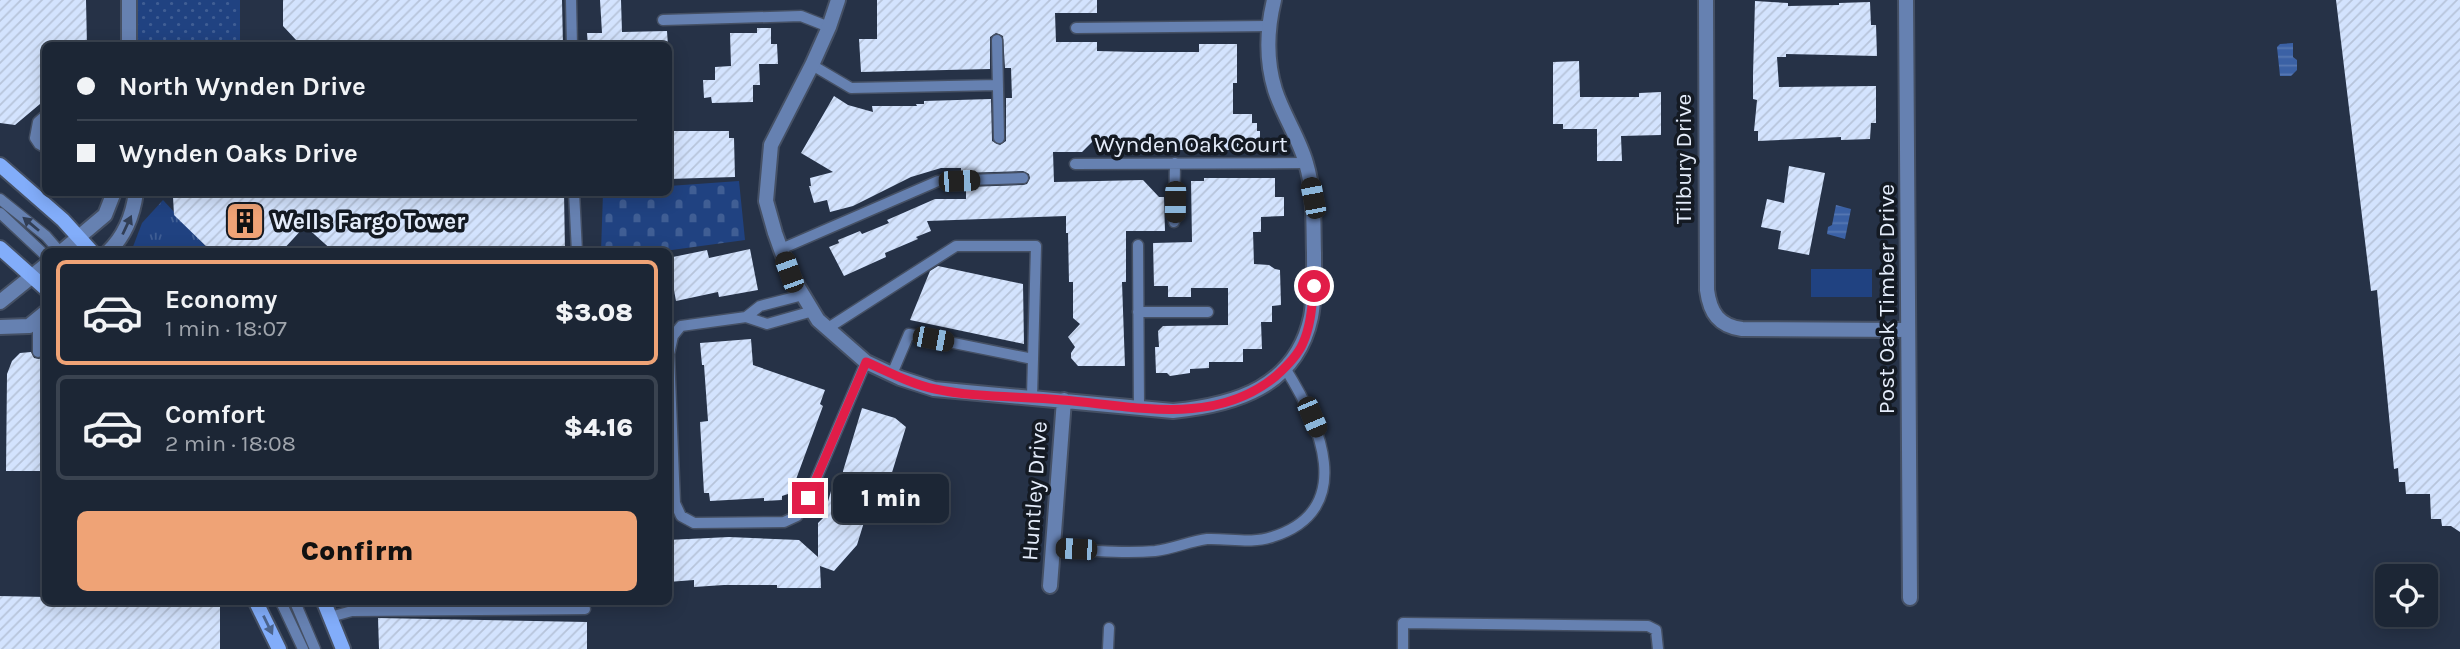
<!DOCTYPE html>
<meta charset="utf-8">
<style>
body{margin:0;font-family:Karla,sans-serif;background:#293241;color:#f1f3f6;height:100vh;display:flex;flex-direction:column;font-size:26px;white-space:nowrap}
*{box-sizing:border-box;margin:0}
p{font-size:23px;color:#a0a5ad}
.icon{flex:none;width:38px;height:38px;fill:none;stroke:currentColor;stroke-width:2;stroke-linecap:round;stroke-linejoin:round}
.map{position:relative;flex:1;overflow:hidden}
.drawer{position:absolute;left:42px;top:248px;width:630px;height:357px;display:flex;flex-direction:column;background:#1c2635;border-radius:10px;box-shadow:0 4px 18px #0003,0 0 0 2px #3a4350}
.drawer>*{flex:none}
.top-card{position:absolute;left:42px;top:42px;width:630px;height:154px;border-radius:10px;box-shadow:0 4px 18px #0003,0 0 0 2px #3a4350;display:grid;align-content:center;height:154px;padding:0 35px;background:#1c2635}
.fabs{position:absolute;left:2375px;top:564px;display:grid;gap:14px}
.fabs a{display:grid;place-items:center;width:63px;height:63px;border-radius:10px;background:#1c2635;box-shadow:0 4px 18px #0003,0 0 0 2px #3a4350;font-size:35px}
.end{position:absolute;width:32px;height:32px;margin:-16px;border:9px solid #e11d48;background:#fff;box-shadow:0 0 0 4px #fff}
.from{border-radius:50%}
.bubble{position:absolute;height:49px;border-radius:10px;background:#1c2635;box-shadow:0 4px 18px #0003,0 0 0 2px #3a4350;font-size:23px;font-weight:800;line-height:49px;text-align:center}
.car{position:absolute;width:21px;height:42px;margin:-21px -10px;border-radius:9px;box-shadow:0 0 5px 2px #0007;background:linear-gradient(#222 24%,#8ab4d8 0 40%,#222 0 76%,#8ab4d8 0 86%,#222 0)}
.top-card b{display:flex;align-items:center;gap:24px;height:66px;font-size:26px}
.top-card b+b{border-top:2px solid #3a4350}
.top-card i{width:18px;height:18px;background:#f1f3f6}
ul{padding:12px 0 0;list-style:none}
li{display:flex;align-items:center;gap:21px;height:105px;margin:0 14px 10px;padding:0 21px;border:4px solid #3a4350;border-radius:10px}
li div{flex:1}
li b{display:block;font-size:26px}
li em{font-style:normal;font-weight:800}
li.current{border-color:#efa376}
li>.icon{width:63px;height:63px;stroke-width:1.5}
.cta{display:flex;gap:14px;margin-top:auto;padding:14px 35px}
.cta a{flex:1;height:80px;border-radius:10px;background:#efa376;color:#111;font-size:28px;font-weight:800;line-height:80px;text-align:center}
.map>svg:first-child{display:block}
.grass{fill:url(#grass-tufts)}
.cemetery{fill:url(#cemetery-stones)}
.park{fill:url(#park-dots)}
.pitch{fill:#204281}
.water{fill:url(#water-rules)}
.building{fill:url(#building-hatch)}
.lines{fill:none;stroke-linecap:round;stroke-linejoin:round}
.service-casing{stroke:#455064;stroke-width:13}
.minor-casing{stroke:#455064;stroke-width:18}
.secondary-casing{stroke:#455064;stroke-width:18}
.path{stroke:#758092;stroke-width:3.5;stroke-dasharray:3.5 5;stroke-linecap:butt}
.service{stroke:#6681b1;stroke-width:10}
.minor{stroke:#6681b1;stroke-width:14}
.secondary{stroke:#82adfa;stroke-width:14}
.oneway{fill:#313e55}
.oneway2{fill:#4b648e}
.route{stroke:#e11d48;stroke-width:9}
.labels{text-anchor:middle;stroke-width:7;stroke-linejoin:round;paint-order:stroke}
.street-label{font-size:23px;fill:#e5edfb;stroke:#141a23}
.poi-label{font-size:23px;font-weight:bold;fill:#e5edfb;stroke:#141a23;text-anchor:start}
</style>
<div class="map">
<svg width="2460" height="649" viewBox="0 0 2460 649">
<defs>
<pattern id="grass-tufts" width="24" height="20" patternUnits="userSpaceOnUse" patternTransform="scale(1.75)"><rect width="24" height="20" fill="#204281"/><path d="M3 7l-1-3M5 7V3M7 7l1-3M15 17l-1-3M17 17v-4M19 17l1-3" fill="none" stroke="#405e94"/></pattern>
<pattern id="cemetery-stones" width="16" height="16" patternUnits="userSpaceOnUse" patternTransform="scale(1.75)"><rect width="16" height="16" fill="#204281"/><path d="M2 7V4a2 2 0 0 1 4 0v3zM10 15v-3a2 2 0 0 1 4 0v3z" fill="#405e94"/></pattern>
<pattern id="park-dots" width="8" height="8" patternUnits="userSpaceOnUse" patternTransform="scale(1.75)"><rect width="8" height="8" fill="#204281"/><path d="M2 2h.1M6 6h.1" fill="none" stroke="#405e94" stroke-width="1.8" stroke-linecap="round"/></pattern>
<pattern id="water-rules" width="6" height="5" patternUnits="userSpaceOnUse" patternTransform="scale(1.75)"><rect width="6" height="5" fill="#3b61a5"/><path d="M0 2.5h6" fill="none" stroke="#5778b2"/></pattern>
<pattern id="building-hatch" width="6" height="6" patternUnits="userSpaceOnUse" patternTransform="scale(1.75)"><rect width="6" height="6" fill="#d3e3fe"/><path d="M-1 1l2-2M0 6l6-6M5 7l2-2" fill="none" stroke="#b7c4da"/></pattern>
</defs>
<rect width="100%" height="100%" fill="#263247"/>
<path class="grass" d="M163 200 211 252H131L142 223Z"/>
<path class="cemetery" d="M739 181 745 240 657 252H601L603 193 668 192 669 186Z"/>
<path class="park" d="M135 0H240V45L135 46Z"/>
<path class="pitch" d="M1811 269H1872V297H1811Z"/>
<path class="water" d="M2293 43V57L2297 60V70L2291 76H2280L2277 47 2280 44Z
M1836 205 1851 209 1845 239 1827 234 1828 227 1832 225Z"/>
<path class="building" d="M0 0H86L87 46H46V99L15 125 0 123Z
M283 0H562L563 46H365L366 40 297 41 283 26Z
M600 0H621L622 32 667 31 668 46H588L587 33H602Z
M877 0H1097V13H1055L1056 42H1097V51L1139 52H1199V44H1237V83H1233V114H1252V123H1257V131H1260V150H1121V141L1095 139 1082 152H1053L1054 182 1143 180 1159 197H1164L1165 231H1126V282H1122L1125 366H1078L1071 358V353L1075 347 1068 337 1080 324 1073 318V282H1069L1068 233H1066V216L927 221 931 231 916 237 918 239 885 253 886 257 844 276 829 247 839 243 838 240 860 231 862 234 889 223 887 220 935 199H966V187L1023 185 1027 184 1030 178 1029 174 1023 171 961 173V168H941L911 177 853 206 830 212 827 200 814 203 809 186H811L810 178 833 172 801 153 834 96 848 105 873 112 872 106H917L916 104H924V101L991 99 992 141 1000 145 1006 141V98H1012L1011 68H1005L1003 36 996 33 990 37V69L861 72 859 39H877Z
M2336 0H2460V532L2451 526H2442L2441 519H2431L2430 494H2406L2405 482H2399L2398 468 2394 469 2377 290 2371 291Z
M1755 1 1788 3V6L1839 5V3L1870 2 1871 25H1876L1877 56 1786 54V57H1777L1779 87 1876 86V123H1871L1870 139 1841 140V137L1758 141V131H1754L1757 100 1753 99V74Z
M757 28H771V44H777L778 64H759L760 85H753V102L712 103 711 97 704 98 703 80H715V67L731 66 730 33H757Z
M1579 61 1580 97H1639V93L1661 92V135L1621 136 1622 161H1597V129H1563V124H1553V62Z
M668 131H729V138H734L735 177 668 179Z
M1789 166 1825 173 1809 255 1778 249 1781 231 1761 227 1767 199 1784 203Z
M1204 178H1275V197H1284V216L1261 217V232H1253L1254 264 1269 265 1275 269 1280 270 1281 305 1272 306V322H1261L1262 349H1243V362H1209V368L1190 369V373L1170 376 1167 373H1156L1155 347H1159L1158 331 1163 326 1228 325V288H1191V297H1168V286H1154L1153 243 1192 242 1191 181H1204Z
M177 192H564L565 252H334L305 226 281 252H212L174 215 173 197Z
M750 249 758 290 719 297 718 292 676 301 668 258 707 250 709 258Z
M938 266 1023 284 1024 344 910 320 930 271Z
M751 339 753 365 825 390 820 404 823 406 791 493 782 496V500L764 501V498L710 501 709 493H704L700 422 708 421 704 365H702L700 343Z
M31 352 34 358 39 359 44 356 46 352V471H6L7 374 12 361 20 353Z
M862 408 895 418 906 427 886 492 873 493 857 545 834 571 820 566 821 588H777V585H724L694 587V580L668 582V540L729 537 799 540 818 557V523L827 514V505L833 484H843V471Z
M0 596 46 597V602H220V649H0Z
M378 618 587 622V649H379Z"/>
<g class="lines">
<g class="service-casing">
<path id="service" d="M571 0 572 46
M663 20 801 16 829 27
M1076 28 1268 26
M997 40 999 138
M812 65 851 88 998 85
M46 115 38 122 35 138 39 144 46 148
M1075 164 1306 163
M574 192 577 252
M0 199 46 236 60 252
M0 213 46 256
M1174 222 1175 163
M1138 245 1139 408
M781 249 938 181 1023 178
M813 311 767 324 746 317 681 326 673 336 669 354 675 503 681 516 694 523 784 522 797 516 808 498 866 362
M1138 312H1208
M746 317 760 306 803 295
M38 319V352
M828 328 956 246H1036L1032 397
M892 374 909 334 1033 359
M1053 548C1086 550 1121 554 1155 551 1173 549 1190 541 1207 539 1228 538 1252 544 1272 537 1359 510 1319 422 1285 368
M281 602 303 649
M295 602 315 649
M330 617 352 611 585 609
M1108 649 1109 628
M1403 649V623L1648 626 1656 630 1658 649"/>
</g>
<g class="minor-casing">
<path id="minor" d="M129 0V46
M838 0 829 27 812 65 771 145 766 201 775 233 789 272 818 320 866 362 900 378 934 389 1173 411C1235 405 1296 387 1311 317 1315 296 1314 275 1314 253 1313 223 1315 193 1306 163 1299 138 1283 115 1275 90 1266 61 1267 29 1274 0
M1706 0 1707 290C1710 313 1719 326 1742 329L1908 330
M1906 0 1910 598
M61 252 105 215 114 192
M108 252C125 236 133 215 136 192
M0 302 46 265
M0 327 29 326 46 312
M1050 586 1064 400"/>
</g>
<g class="secondary-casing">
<path id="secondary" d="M0 165 63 220 92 252
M0 248 46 289
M256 602 279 649
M324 602 343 649"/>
</g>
<path class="path" d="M374 46 375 40"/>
<use href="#service" class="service"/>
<use href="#minor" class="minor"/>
<use href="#secondary" class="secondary"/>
</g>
<defs><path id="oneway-solid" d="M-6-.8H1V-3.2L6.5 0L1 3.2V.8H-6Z" transform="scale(1.75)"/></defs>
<g class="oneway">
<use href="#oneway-solid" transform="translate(31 224) rotate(-140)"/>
<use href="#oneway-solid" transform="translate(127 225) rotate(-65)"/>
</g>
<use class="oneway2" href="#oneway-solid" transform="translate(268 625) rotate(64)"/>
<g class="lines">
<path class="route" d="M808 498 866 362C889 372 911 384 935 389 976 398 1020 396 1062 400 1135 406 1215 427 1276 376 1286 367 1298 355 1303 343 1311 325 1312 305 1314 286"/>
</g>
<defs>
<g id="building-square" transform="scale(2.0125)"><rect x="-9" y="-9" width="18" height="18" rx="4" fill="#efa376" stroke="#141a23"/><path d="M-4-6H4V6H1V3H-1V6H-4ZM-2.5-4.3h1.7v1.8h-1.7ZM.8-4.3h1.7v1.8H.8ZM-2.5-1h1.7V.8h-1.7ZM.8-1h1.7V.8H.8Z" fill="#111"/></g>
</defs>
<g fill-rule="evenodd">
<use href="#building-square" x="245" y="221"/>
</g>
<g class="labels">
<g class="street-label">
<text x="1191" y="152">Wynden Oak Court</text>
<text transform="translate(1683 159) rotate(-90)" y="8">Tilbury Drive</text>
<text transform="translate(1886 299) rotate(-90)" y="8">Post Oak Timber Drive</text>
<text transform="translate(1034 491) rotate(-86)" y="8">Huntley Drive</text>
</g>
<g class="poi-label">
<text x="272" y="229">Wells Fargo Tower</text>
</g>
</g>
</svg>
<div class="fabs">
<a><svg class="icon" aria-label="locate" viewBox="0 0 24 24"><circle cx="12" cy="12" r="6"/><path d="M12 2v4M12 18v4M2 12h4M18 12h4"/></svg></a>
</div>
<i class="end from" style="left:1314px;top:286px"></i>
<i class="end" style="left:808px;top:498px"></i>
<div class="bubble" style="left:833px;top:474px;width:116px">1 min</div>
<i class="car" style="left:959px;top:181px;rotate:88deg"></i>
<i class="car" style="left:1313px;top:198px;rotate:349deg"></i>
<i class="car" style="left:1175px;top:202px;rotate:181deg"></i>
<i class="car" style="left:789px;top:272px;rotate:340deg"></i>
<i class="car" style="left:933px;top:339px;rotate:101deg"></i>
<i class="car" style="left:1312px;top:417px;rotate:157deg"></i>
<i class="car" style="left:1076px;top:549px;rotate:273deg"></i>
<div class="top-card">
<b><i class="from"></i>North Wynden Drive</b>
<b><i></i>Wynden Oaks Drive</b>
</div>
<section class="drawer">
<ul>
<li class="current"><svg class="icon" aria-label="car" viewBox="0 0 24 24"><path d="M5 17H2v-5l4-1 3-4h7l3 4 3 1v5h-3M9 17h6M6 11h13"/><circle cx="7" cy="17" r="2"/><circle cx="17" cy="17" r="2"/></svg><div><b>Economy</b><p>1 min · 18:07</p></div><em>$3.08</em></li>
<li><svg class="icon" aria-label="car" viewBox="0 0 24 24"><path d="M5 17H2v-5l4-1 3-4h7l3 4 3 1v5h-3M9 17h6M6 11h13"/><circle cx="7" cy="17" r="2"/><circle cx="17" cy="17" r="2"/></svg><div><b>Comfort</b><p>2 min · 18:08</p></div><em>$4.16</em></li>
</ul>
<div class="cta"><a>Confirm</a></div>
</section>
</div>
